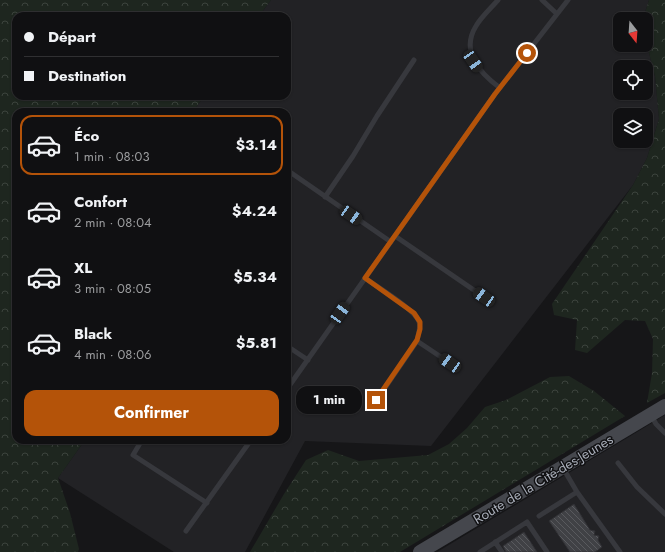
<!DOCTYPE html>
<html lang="fr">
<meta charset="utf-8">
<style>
body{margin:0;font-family:Jost,sans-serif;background:#1e1e20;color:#f1f3f6;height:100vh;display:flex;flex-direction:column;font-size:15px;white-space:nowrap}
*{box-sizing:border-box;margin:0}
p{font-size:13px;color:#9c9d9f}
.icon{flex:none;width:22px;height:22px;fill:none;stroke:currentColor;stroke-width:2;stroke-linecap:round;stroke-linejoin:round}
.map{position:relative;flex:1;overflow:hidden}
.details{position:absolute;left:12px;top:108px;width:279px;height:336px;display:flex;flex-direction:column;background:#101012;border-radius:12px;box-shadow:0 1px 3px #0004,0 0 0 1px #303032}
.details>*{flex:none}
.top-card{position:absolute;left:12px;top:12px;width:279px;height:88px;border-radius:12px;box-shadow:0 1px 3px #0004,0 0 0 1px #303032;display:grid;align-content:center;height:88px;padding:0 12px;background:#101012}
.needle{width:26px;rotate:163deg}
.tools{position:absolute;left:613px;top:12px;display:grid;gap:8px}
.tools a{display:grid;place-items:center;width:40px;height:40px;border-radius:8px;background:#101012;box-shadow:0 1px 3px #0004,0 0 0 1px #303032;font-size:20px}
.end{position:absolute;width:18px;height:18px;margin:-9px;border:5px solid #b45309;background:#fff;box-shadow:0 0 0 2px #fff}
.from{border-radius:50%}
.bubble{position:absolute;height:28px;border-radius:12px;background:#101012;box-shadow:0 1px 3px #0004,0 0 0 1px #303032;font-size:13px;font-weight:700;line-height:28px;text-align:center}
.car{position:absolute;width:12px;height:24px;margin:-12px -6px;border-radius:5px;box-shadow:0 0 3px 1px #0007;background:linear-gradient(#222 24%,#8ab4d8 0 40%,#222 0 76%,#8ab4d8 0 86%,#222 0)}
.top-card b{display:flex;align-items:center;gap:14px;height:38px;font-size:15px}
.top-card b+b{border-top:1px solid #303032}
.top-card i{width:10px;height:10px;background:#f1f3f6}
ul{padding:7px 0 0;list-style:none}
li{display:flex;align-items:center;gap:12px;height:60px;margin:0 8px 6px;padding:0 4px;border:2px solid transparent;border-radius:12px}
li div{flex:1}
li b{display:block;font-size:15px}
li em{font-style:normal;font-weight:700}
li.on{border-color:#b45309}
li>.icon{width:36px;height:36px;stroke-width:1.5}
.primary-button{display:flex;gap:8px;margin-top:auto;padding:8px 12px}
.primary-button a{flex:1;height:46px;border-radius:12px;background:#b45309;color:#fff;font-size:16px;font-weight:700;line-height:46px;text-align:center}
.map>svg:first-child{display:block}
.built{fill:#222225;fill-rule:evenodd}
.forest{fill:url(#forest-crowns)}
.building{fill:url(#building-back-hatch);stroke:#303034}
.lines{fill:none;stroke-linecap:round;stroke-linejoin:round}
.lane{stroke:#37383d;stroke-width:5}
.secondary{stroke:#45474d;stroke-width:14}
.route{stroke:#b45309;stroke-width:5}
.labels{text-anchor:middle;stroke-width:3;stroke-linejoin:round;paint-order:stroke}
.street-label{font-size:14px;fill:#a8adb8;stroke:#111113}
</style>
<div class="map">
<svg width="665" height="552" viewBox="0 0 665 552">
<defs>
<pattern id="forest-crowns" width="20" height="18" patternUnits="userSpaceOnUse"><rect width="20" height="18" fill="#1e261f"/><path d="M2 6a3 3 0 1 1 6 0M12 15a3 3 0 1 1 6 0" fill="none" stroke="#3c433d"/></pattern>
<pattern id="building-back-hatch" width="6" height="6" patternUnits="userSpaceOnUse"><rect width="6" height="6" fill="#404145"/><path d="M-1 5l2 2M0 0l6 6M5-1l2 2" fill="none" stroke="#595a5e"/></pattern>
</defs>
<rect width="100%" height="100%" fill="#161618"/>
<path class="built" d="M271 0H649L643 19H620V45H646V41L655 76 659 119 647 158 633 185 431 446 305 441 245 552H174L58 478 85 440H287V112H193L204 96H287V16H259ZM620 67H646V93H620ZM620 115H646V141H620Z
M665 415V552H437L637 432Z"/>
<path class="forest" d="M0 0H271L259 16H16V96H204L193 112H16V440H85L58 478 70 513 79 549 78 552H0Z
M649 0H665V393L647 403 652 373 653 339 645 321 625 320 587 353 575 350 577 320 554 315 552 304 633 185 647 158 659 119 655 76 646 41V19H643Z
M569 376 594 391 625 416 400 552H250L284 494 306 460 328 450 359 461 428 455 449 444 467 428 485 407 506 400 550 377Z"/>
<path class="building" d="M574 504 590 530 595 531 594 535 599 536 598 540 602 547 595 552H570L549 521Z
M524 532 537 552H506L503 546Z"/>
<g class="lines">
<path class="lane" d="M498 0C491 8 481 17 476 26 460 52 480 73 500 88
M542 0 557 14
M287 170 391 242
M325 197 353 156 377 116 414 60
M395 236 484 297
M365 278C377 287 415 309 419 322 421 328 418 335 417 341L450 363
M287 346 308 360
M287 389 495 94 568 0
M376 401 417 341
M651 415 656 424 665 433
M142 440 133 455 207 503
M618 463 637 487 665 514
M577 492 620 552
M539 516 577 492 563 468
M186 531 251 440
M495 542 502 552
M480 552 527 522 547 552"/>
<path class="secondary" d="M420 552 665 406"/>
</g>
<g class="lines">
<path class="route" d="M376 400 417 340 420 329V322L414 313 365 278 495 94 527 53"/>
</g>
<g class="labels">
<g class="street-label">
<text transform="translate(543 479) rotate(-31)" y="5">Route de la Cité-des-Jeunes</text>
</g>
</g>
</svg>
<div class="tools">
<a><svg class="needle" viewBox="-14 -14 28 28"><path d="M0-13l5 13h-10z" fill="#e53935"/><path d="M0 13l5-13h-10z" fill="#9c9d9f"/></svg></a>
<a><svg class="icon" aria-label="locate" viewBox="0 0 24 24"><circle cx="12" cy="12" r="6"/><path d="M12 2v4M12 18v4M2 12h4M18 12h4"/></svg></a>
<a><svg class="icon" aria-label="layers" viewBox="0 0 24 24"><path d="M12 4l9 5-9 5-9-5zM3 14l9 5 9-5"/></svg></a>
</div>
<i class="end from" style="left:527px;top:53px"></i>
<i class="end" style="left:376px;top:400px"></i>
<div class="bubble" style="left:296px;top:386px;width:66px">1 min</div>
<i class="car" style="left:473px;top:61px;rotate:146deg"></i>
<i class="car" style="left:351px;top:215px;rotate:124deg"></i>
<i class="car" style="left:484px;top:297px;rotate:305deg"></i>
<i class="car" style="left:340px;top:313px;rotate:35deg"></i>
<i class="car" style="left:450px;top:363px;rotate:305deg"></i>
<div class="top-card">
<b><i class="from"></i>Départ</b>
<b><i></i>Destination</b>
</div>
<section class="details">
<ul>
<li class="on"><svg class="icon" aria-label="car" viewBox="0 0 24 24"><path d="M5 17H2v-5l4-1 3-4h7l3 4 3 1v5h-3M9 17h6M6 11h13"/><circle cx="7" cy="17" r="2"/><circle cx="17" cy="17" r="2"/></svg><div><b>Éco</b><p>1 min · 08:03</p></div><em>$3.14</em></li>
<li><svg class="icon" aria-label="car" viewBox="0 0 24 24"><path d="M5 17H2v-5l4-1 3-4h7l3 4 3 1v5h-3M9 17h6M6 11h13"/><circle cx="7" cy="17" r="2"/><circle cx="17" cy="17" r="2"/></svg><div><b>Confort</b><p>2 min · 08:04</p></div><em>$4.24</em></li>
<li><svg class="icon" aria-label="car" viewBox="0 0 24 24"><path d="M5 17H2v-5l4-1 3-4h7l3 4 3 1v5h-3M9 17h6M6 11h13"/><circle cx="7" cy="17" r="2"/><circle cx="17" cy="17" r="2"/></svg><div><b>XL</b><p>3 min · 08:05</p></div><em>$5.34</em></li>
<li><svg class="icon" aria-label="car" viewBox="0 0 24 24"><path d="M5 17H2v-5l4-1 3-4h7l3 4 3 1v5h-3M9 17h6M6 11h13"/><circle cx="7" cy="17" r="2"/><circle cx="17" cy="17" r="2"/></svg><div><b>Black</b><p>4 min · 08:06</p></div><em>$5.81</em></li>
</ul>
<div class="primary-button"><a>Confirmer</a></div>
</section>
</div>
